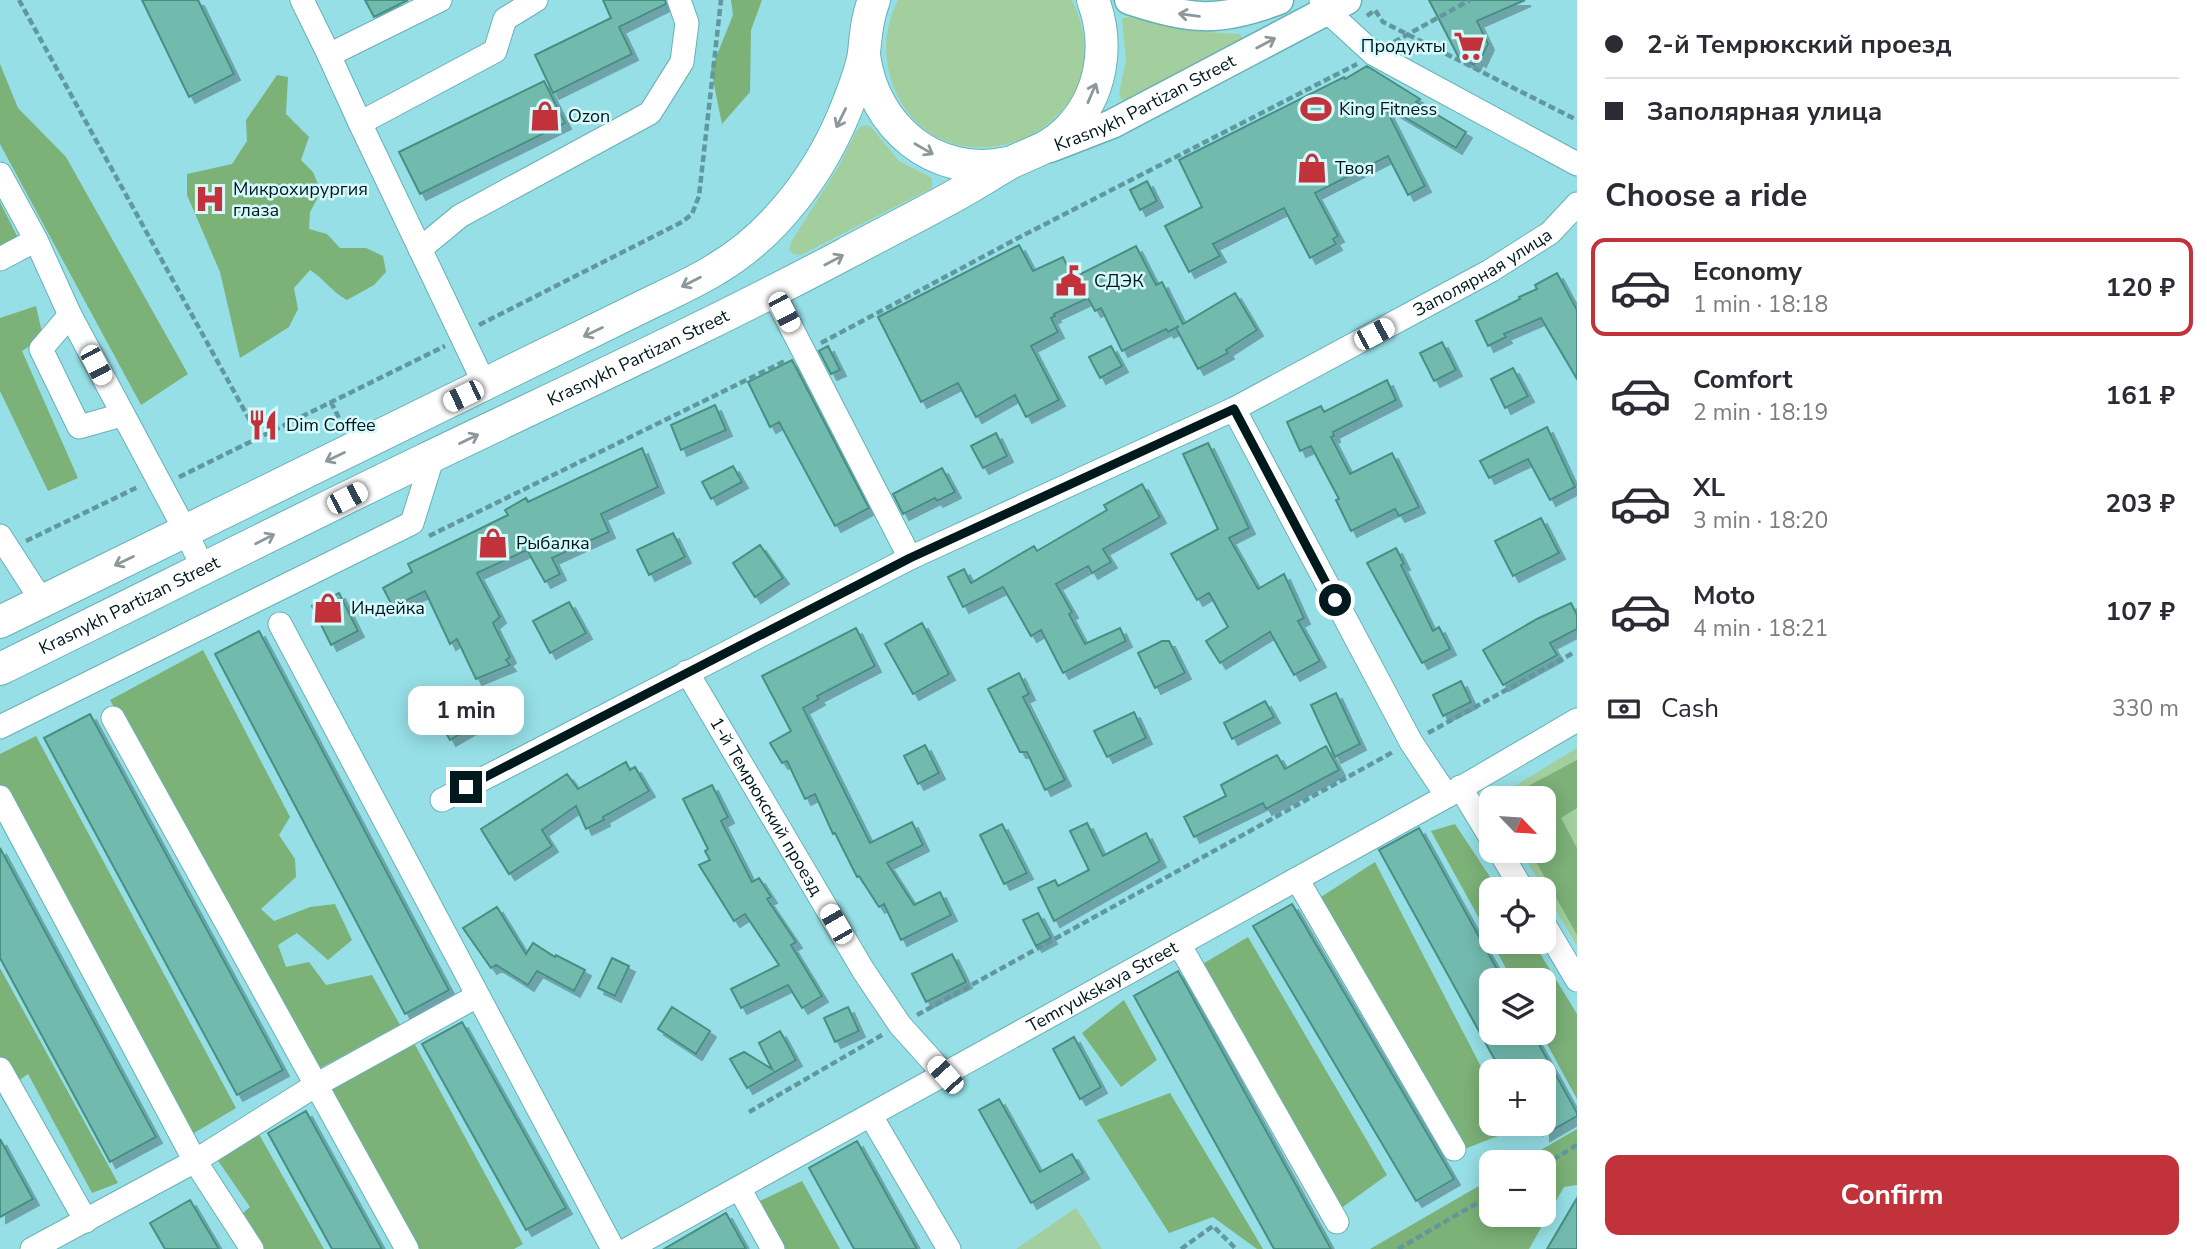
<!DOCTYPE html>
<meta charset="utf-8">
<style>
body{margin:0;font-family:"Nunito Sans",sans-serif;background:#f7f7f7;color:#2b2b33;height:100vh;display:flex;flex-direction:column;font-size:26px;white-space:nowrap}
*{box-sizing:border-box;margin:0}
p{font-size:23px;color:#7c7c81}
.icon{flex:none;width:38px;height:38px;fill:none;stroke:currentColor;stroke-width:2;stroke-linecap:round;stroke-linejoin:round}
.map{position:relative;flex:1;overflow:hidden}
.sheet{display:flex;flex-direction:column;background:#fff;width:630px}
.sheet>*{flex:none}
.banner{display:grid;align-content:center;height:154px;padding:0 28px;background:#fff}
.needle{width:46px;rotate:115deg}
.fabs{position:absolute;left:1479px;top:786px;display:grid;gap:14px}
.fabs a{display:grid;place-items:center;width:77px;height:77px;border-radius:14px;background:#fff;box-shadow:0 4px 18px #0003;font-size:35px}
.end{position:absolute;width:32px;height:32px;margin:-16px;border:9px solid #00191c;background:#fff;box-shadow:0 0 0 4px #fff}
.from{border-radius:50%}
.bubble{position:absolute;height:49px;border-radius:14px;background:#fff;box-shadow:0 4px 18px #0003;font-size:23px;font-weight:700;line-height:49px;text-align:center}
.car{position:absolute;width:21px;height:42px;margin:-21px -10px;border-radius:9px;box-shadow:0 0 5px 2px #0007;background:linear-gradient(#fff 24%,#345 0 40%,#fff 0 76%,#345 0 86%,#fff 0)}
.banner b{display:flex;align-items:center;gap:24px;height:66px;font-size:26px}
.banner b+b{border-top:2px solid #e1e1e2}
.banner i{width:18px;height:18px;background:#2b2b33}
ul{padding:0;list-style:none}
li{display:flex;align-items:center;gap:21px;height:98px;margin:0 14px 10px;padding:0 14px;border:4px solid transparent;border-radius:14px}
li div{flex:1}
li b{display:block;font-size:26px}
li em{font-style:normal;font-weight:700}
li.selected{border-color:#c1323a}
li>.icon{width:63px;height:63px;stroke-width:1.5}
h2{padding:0 28px;font-size:32px;line-height:84px}
.pay{display:flex;align-items:center;gap:18px;height:77px;padding:0 28px;font-size:26px}
.pay p{margin-inline-start:auto}
.action{display:flex;gap:14px;margin-top:auto;padding:14px 28px}
.action a{flex:1;height:80px;border-radius:14px;background:#c1323a;color:#fff;font-size:28px;font-weight:700;line-height:80px;text-align:center}
main{display:flex;flex:1;min-height:0}
.map>svg:first-child{display:block}
.green{fill:#a3cf9f}
.forest{fill:#7cb178}
.building{fill:#73baae;stroke:#478e83;stroke-width:2;filter:url(#shadow)}
.lines{fill:none;stroke-linecap:round;stroke-linejoin:round}
.minor-casing{stroke:#67b0b6;stroke-width:25}
.major-casing{stroke:#67b0b6;stroke-width:31}
.highway-casing{stroke:#67b0b6;stroke-width:34}
.path{stroke:#60989e;stroke-width:4.5;stroke-dasharray:7 3.5;stroke-linecap:butt}
.minor{stroke:#fff;stroke-width:23}
.major{stroke:#fff;stroke-width:28}
.highway{stroke:#fff;stroke-width:32}
.oneway{stroke:#8c9899}
.route{stroke:#00191c;stroke-width:9}
.labels{text-anchor:middle;stroke-width:5;stroke-linejoin:round;paint-order:stroke}
.poi-label{font-size:18px;fill:#00191c;stroke:#d6f9fc;text-anchor:start}
.street-label{font-size:18px;fill:#00191c;stroke:#d6f9fc}
</style>
<main>
<div class="map">
<svg width="1577" height="1249" viewBox="0 0 1577 1249">
<defs>
<filter id="shadow"><feDropShadow dx="6" dy="6" stdDeviation="0" flood-color="#0004"/></filter>
</defs>
<rect width="100%" height="100%" fill="#96dfe6"/>
<path class="green" d="M898 0H1072C1135 130 943 208 894 88 882 58 884 28 898 0Z
M1131 16C1167 27 1202 33 1240 34L1244 41 1128 102 1121 99 1119 94 1126 60 1122 19Z
M867 125 871 127 899 161 932 178V188L801 255 793 254 789 249 791 242 839 166 857 130 862 126Z
M1577 748V946L1521 851 1544 850V798H1495Z
M1076 1208 1102 1249H1016Z"/>
<path class="forest" d="M731 0H762L751 30 750 92 722 124 711 70 733 15Z
M0 64 18 108 66 157 188 374 141 405 0 144Z
M277 75 288 77 286 114 309 137 301 160 313 172 321 192 310 212 309 229 327 234 340 248H366L383 256 386 272 374 285 347 300C332 292 324 279 310 270L294 288 298 309 289 327 240 358 220 272 187 195V174L232 164 247 141 246 120Z
M0 202 17 236 0 253Z
M36 306 43 337 22 351 78 478 48 491 0 391V318Z
M203 650 290 817 279 835 295 859 296 877 261 909 274 921 310 907 335 904 352 940 328 960 297 933 278 945 286 967 309 962 326 985 372 975 400 1025 320 1068 110 700Z
M36 736 236 1108 179 1142 0 823V754Z
M1577 760V808L1561 818 1577 848V935L1530 851 1544 850V798H1506Z
M1455 824 1498 889H1491V940L1431 831Z
M1375 862 1491 1086V1124H1510L1513 1130 1457 1152 1307 906Z
M1248 937 1387 1175 1329 1217 1191 971Z
M1492 942H1533L1577 1014V1099L1541 1033 1544 1032V980H1512Z
M0 968 118 1183 92 1193 28 1074 0 1094Z
M1124 1000 1157 1060 1121 1087 1082 1033Z
M413 1041 523 1244 514 1249H420L328 1087Z
M1170 1093 1263 1249H1257L1213 1217 1169 1233 1097 1120Z
M256 1129 324 1249H243L229 1225 250 1207 212 1152Z
M1577 1129V1185L1564 1187 1529 1249H1370L1491 1179V1214H1544V1162H1520Z
M802 1181 840 1249H768L745 1208Z"/>
<path class="building" d="M142 0H198L234 74 189 97Z
M365 0H408L374 17Z
M603 0H665L666 4 619 27 632 54 553 93 535 55 611 18Z
M1429 0H1525L1477 21 1488 44 1480 61 1477 59 1474 65 1459 58Z
M1367 66 1420 99 1416 102 1466 132 1456 148 1384 105 1425 186 1408 195 1388 156 1315 193 1338 236 1333 239 1336 244 1310 258 1284 208 1213 244 1220 256 1189 272 1165 226 1202 207 1179 160 1344 77 1345 79Z
M544 81 565 123 420 194 399 152Z
M1147 181 1157 201 1140 210 1130 190Z
M1019 245 1033 271 1063 257 1073 278 1136 246 1156 285 1162 282 1183 324 1235 293 1257 330 1226 350 1228 353 1198 369 1176 328 1179 326 1168 332 1166 329 1122 351 1101 308 1095 311 1088 298 1054 314 1055 316 1051 318 1058 332 1031 346 1059 400 1026 417 1015 395 976 417 958 383 921 402 878 317Z
M1557 273 1577 310V379L1541 318 1504 334 1506 337 1488 346 1476 321 1520 299 1519 297 1537 289 1535 285Z
M1442 342 1456 370 1434 381 1420 353Z
M828 346 840 370 831 374 819 351Z
M1111 346 1122 366 1100 378 1089 357Z
M792 360 869 508 835 526 779 422 770 427 748 382Z
M1513 368 1528 396 1505 408 1491 379Z
M1387 380 1396 400 1333 432 1334 436 1331 437 1350 474 1392 453 1419 507 1399 516 1395 509 1351 531 1336 500 1339 499 1311 446 1300 451 1287 422 1321 406 1324 412Z
M715 405 726 430 681 450 671 425Z
M1547 427 1575 487 1550 500 1528 459 1489 478 1480 461Z
M996 433 1007 456 983 468 971 446Z
M1208 443 1249 528 1229 538 1258 589 1284 574 1304 618 1298 621 1320 661 1294 675 1270 632 1220 663 1206 641 1228 627 1209 593 1197 600 1171 554 1218 529 1183 454Z
M642 448 658 487 601 514 609 532 552 558 560 574 545 582 527 550 477 573 500 617 493 623 510 657 506 660 510 665 476 679 457 639 450 644 425 591 393 607 383 588 412 572 408 564 508 515 505 510 526 498 528 502Z
M733 466 742 482 711 499 702 482Z
M942 468 955 492 937 501 935 498 903 514 893 494Z
M1142 484 1160 517 1103 549 1111 562 1092 573 1088 566 1056 584 1072 612 1069 614 1085 644 1120 628 1126 641 1063 673 1041 630 1031 636 1003 587 963 607 948 577 964 569 971 583 1034 546 1037 551 1107 510 1104 505Z
M1541 518 1559 553 1513 576 1495 541Z
M673 533 685 557 649 575 637 550Z
M760 545 783 578 755 597 733 563Z
M1396 548 1404 564 1401 565 1433 631 1439 627 1450 649 1422 663 1367 563Z
M339 593 358 631 331 645 312 606Z
M569 602 586 633 550 653 533 621Z
M1571 603 1577 615V629L1550 643 1557 655 1503 685 1483 650 1537 619Z
M922 623 949 674 913 694 885 644Z
M856 628 875 666 817 696 819 699 803 708 870 843 912 822 923 845 887 863 914 905 940 892 951 915 901 940 884 904 879 907 859 876 857 877 835 833 833 834 815 794 805 799 787 761 782 763 770 743 791 731 762 676Z
M259 631 449 990 405 1014 215 654Z
M1162 641H1169L1185 673 1155 688 1138 653Z
M1019 673 1029 694 1023 697 1065 780 1045 790 1027 752H1020L988 689Z
M1461 681 1471 702 1443 716 1433 695Z
M1336 693 1360 744 1335 757 1311 705Z
M1265 701 1274 717 1232 739 1224 723Z
M466 702 479 723 450 740 438 719Z
M1134 712 1146 738 1107 757 1094 731Z
M90 714 283 1070 237 1095 44 738Z
M925 745 939 773 918 784 904 756Z
M1326 746 1339 770 1266 809 1263 803 1194 837 1184 817 1226 796 1221 785 1277 755 1285 769Z
M626 762 630 770 635 767 649 791 603 817 604 820 586 829 576 806 542 830 552 846 509 874 481 829 567 774 578 789Z
M712 785 728 817 721 821 752 882 759 878 771 897 767 899 796 942 791 945 822 996 802 1008 788 985 741 1008 731 989 779 965 745 914 734 921 699 865 710 860 705 851 708 849 683 799Z
M1087 823 1103 856 1146 833 1160 861 1054 921 1038 888 1055 880 1058 886 1089 870 1070 831Z
M1002 824 1027 873 1004 884 980 835Z
M1419 828 1503 980H1491V1032H1532L1577 1113V1116L1544 1135V1071H1501L1379 850Z
M0 848 156 1137 110 1162 0 958Z
M1292 904 1454 1179 1416 1201 1253 926Z
M497 907 526 954 533 943 555 957 556 955 585 970 574 991 537 971 528 985 496 965 491 968 463 928Z
M1038 913 1051 938 1036 946 1023 920Z
M952 954 966 982 926 1002 912 974Z
M612 958 629 966 615 996 598 988Z
M1178 971 1331 1249H1274L1134 996Z
M672 1007 710 1031 696 1054 658 1029Z
M848 1007 859 1031 835 1042 824 1018Z
M462 1022 566 1208 526 1230 422 1044Z
M780 1031 796 1060 747 1088 730 1059 744 1052 772 1069 759 1043Z
M1074 1037 1101 1087 1080 1099 1053 1049Z
M999 1099 1040 1172 1072 1154 1083 1173 1031 1203 979 1110Z
M306 1111 382 1249H332L268 1133Z
M0 1139 33 1199 0 1217Z
M857 1141 917 1249H854L809 1168Z
M1577 1198V1249H1547Z
M190 1200 219 1249H165L150 1223Z
M726 1213 746 1249H664Z"/>
<g class="lines">
<g class="minor-casing">
<g id="minor">
<path d="M302 0 329 55"/>
<path d="M1321 0 1327 11 1374 54 1577 164"/>
<path d="M360 123 329 55 440 0"/>
<path d="M0 174 36 240 70 315 185 530 204 570"/>
<path d="M420 249 460 216 650 113 682 62 687 23 679 0"/>
<path d="M0 259 36 240"/>
<path d="M773 292 910 558"/>
<path d="M70 315 41 349 79 427 122 415"/>
<path d="M485 385 360 123 495 51 505 19 536 0"/>
<path d="M1234 409 1411 742 1447 796"/>
<path d="M0 536 42 601"/>
<path d="M280 624 613 1249"/>
<path id="s1" d="M687 672 863 970 900 1025 945 1075"/>
<path d="M113 718 407 1249"/>
<path d="M0 727 412 523 433 456"/>
<path d="M1460 787 1491 838"/>
<path d="M0 797 195 1161 252 1249"/>
<path id="s2" d="M442 800 910 558 1234 409 1490 271 1550 233 1577 204"/>
<path d="M1499 850 1522 889"/>
<path d="M1297 879 1454 1149"/>
<path d="M1544 924 1577 980"/>
<path d="M1179 944 1337 1222"/>
<path d="M0 1069 86 1221"/>
<path d="M871 1116 949 1249"/>
<path d="M739 1188 773 1249"/>
<path d="M32 1249 195 1161 316 1085 477 996"/>
<path id="s3" d="M628 1249 1447 796 1577 720"/>
</g>
</g>
<g class="major-casing">
<g id="major">
<path d="M1129 0C1190 20 1219 23 1279 0"/>
<path id="s4" d="M1050 148 1112 124 1347 0"/>
</g>
</g>
<g class="highway-casing">
<g id="highway">
<path d="M864 55C873 126 934 179 1008 163"/>
<path d="M0 622 654 301C675 291 697 281 716 269 777 233 823 169 848 104 854 88 862 69 864 53 866 34 867 18 874 0"/>
<path id="s5" d="M0 669C141 600 281 529 422 461 563 393 706 328 845 254 884 233 924 213 963 191 979 182 994 172 1010 163 1032 152 1049 149 1067 131 1102 96 1110 45 1093 0"/>
</g>
</g>
<path class="path" d="M19 0 259 437
M1367 16 1375 10 1383 22 1577 120
M1394 42 1470 0
M479 325 682 222 692 214 699 196 721 0
M821 343 1020 237 1357 64
M331 402 340 420
M179 477 445 346
M429 536 785 361
M26 541 138 487
M1428 733 1573 653
M917 1015 1393 752
M749 1112 882 1035
M1544 1165 1577 1145
M1181 1249 1213 1226 1236 1249
M1398 1249 1491 1195"/>
<use href="#minor" class="minor"/>
<use href="#major" class="major"/>
<use href="#highway" class="highway"/>
</g>
<defs><path id="oneway-shaft" d="M-6 0H5M1.5-3L5.5 0L1.5 3" fill="none" stroke-width="1.6" stroke-linecap="round" stroke-linejoin="round" transform="scale(1.75)"/></defs>
<g class="oneway">
<use href="#oneway-shaft" transform="translate(1189 15) rotate(-172)"/>
<use href="#oneway-shaft" transform="translate(1266 43) rotate(-28)"/>
<use href="#oneway-shaft" transform="translate(1092 93) rotate(-67)"/>
<use href="#oneway-shaft" transform="translate(841 118) rotate(116)"/>
<use href="#oneway-shaft" transform="translate(924 149) rotate(30)"/>
<use href="#oneway-shaft" transform="translate(834 260) rotate(-28)"/>
<use href="#oneway-shaft" transform="translate(691 282) rotate(153)"/>
<use href="#oneway-shaft" transform="translate(593 332) rotate(154)"/>
<use href="#oneway-shaft" transform="translate(469 439) rotate(-26)"/>
<use href="#oneway-shaft" transform="translate(335 457) rotate(154)"/>
<use href="#oneway-shaft" transform="translate(265 539) rotate(-27)"/>
<use href="#oneway-shaft" transform="translate(124 561) rotate(154)"/>
</g>
<g class="lines">
<path class="route" d="M466 787 910 558 1234 409 1335 600"/>
</g>
<defs>
<g id="supermarket-bare" transform="scale(2.415)"><path d="M-6-5.5h2.5l.6 2H6L4.5 2H-2.5L-4.4-4H-6ZM-1.5 3.2a1.3 1.3 0 1 0 .1 0ZM3 3.2a1.3 1.3 0 1 0 .1 0Z" fill="#c1323a" stroke="#d6f9fc" stroke-width="2.5" paint-order="stroke"/></g>
<g id="stadium-bare" transform="scale(2.415)"><path d="M0-5a6.5 5 0 1 0 0 10a6.5 5 0 1 0 0-10ZM-3.5-1.8h7v3.6h-7Z" fill="#c1323a" stroke="#d6f9fc" stroke-width="2.5" paint-order="stroke"/></g>
<g id="shop-bare" transform="scale(2.415)"><path d="M-5-2.5h2.3a2.7 3.5 0 0 1 5.4 0H5L5.5 6h-11ZM-1.5-2.5h3a1.5 2.3 0 0 0-3 0Z" fill="#c1323a" stroke="#d6f9fc" stroke-width="2.5" paint-order="stroke"/></g>
<g id="hospital-bare" transform="scale(2.415)"><path d="M-5-5h3v3.5h4V-5h3V5h-3V1.5h-4V5h-3Z" fill="#c1323a" stroke="#d6f9fc" stroke-width="2.5" paint-order="stroke"/></g>
<g id="civic-bare" transform="scale(2.415)"><path d="M-.6-6.5H3V-4.5H.6V-3L4-1V1h2V6H-6V1h2V-1L-.6-3ZM-1.2 2.5V6h2.4V2.5Z" fill="#c1323a" stroke="#d6f9fc" stroke-width="2.5" paint-order="stroke"/></g>
<g id="restaurant-bare" transform="scale(2.415)"><path d="M-5-6h1v4h1v-4h1v4h1v-4h1v5L-1.5 .5V6h-2V.5L-5-1ZM5-6V6H3V1.5H1.5Q1.5-4 5-6Z" fill="#c1323a" stroke="#d6f9fc" stroke-width="2.5" paint-order="stroke"/></g>
</defs>
<g fill-rule="evenodd">
<use href="#supermarket-bare" x="1469" y="46"/>
<use href="#stadium-bare" x="1316" y="109"/>
<use href="#shop-bare" x="545" y="116"/>
<use href="#shop-bare" x="1312" y="168"/>
<use href="#hospital-bare" x="210" y="199"/>
<use href="#civic-bare" x="1071" y="281"/>
<use href="#restaurant-bare" x="263" y="425"/>
<use href="#shop-bare" x="493" y="543"/>
<use href="#shop-bare" x="328" y="608"/>
</g>
<g class="labels">
<g class="poi-label">
<text x="1446" y="52" text-anchor="end">Продукты</text>
<text x="1339" y="115">King Fitness</text>
<text x="568" y="122">Ozon</text>
<text x="1335" y="174">Твоя</text>
<text x="233" y="195">Микрохирургия<tspan x="233" dy="21">глаза</tspan></text>
<text x="1094" y="287">СДЭК</text>
<text x="286" y="431">Dim Coffee</text>
<text x="516" y="549">Рыбалка</text>
<text x="351" y="614">Индейка</text>
</g>
<g class="street-label">
<text dy="6" stroke="none"><textPath href="#s4" startOffset="105">Krasnykh Partizan Street</textPath></text>
<text dy="6" stroke="none"><textPath href="#s2" startOffset="1167">Заполярная улица</textPath></text>
<text dy="6" stroke="none"><textPath href="#s5" startOffset="710">Krasnykh Partizan Street</textPath></text>
<text dy="6" stroke="none"><textPath href="#s5" startOffset="144">Krasnykh Partizan Street</textPath></text>
<text dy="6" stroke="none"><textPath href="#s1" startOffset="156">1-й Темрюкский проезд</textPath></text>
<text dy="6" stroke="none"><textPath href="#s3" startOffset="542">Temryukskaya Street</textPath></text>
</g>
</g>
</svg>
<div class="fabs">
<a><svg class="needle" viewBox="-14 -14 28 28"><path d="M0-13l5 13h-10z" fill="#e53935"/><path d="M0 13l5-13h-10z" fill="#7c7c81"/></svg></a>
<a><svg class="icon" aria-label="locate" viewBox="0 0 24 24"><circle cx="12" cy="12" r="6"/><path d="M12 2v4M12 18v4M2 12h4M18 12h4"/></svg></a>
<a><svg class="icon" aria-label="layers" viewBox="0 0 24 24"><path d="M12 4l9 5-9 5-9-5zM3 14l9 5 9-5"/></svg></a>
<a>+</a>
<a>−</a>
</div>
<i class="end from" style="left:1335px;top:600px"></i>
<i class="end" style="left:466px;top:787px"></i>
<div class="bubble" style="left:408px;top:686px;width:116px">1 min</div>
<i class="car" style="left:784px;top:312px;rotate:152deg"></i>
<i class="car" style="left:1374px;top:334px;rotate:62deg"></i>
<i class="car" style="left:96px;top:365px;rotate:152deg"></i>
<i class="car" style="left:463px;top:396px;rotate:244deg"></i>
<i class="car" style="left:347px;top:498px;rotate:63deg"></i>
<i class="car" style="left:836px;top:924px;rotate:330deg"></i>
<i class="car" style="left:945px;top:1075px;rotate:318deg"></i>
</div>
<section class="sheet">
<div class="banner">
<b><i class="from"></i>2-й Темрюкский проезд</b>
<b><i></i>Заполярная улица</b>
</div>
<h2>Choose a ride</h2>
<ul>
<li class="selected"><svg class="icon" aria-label="car" viewBox="0 0 24 24"><path d="M5 17H2v-5l4-1 3-4h7l3 4 3 1v5h-3M9 17h6M6 11h13"/><circle cx="7" cy="17" r="2"/><circle cx="17" cy="17" r="2"/></svg><div><b>Economy</b><p>1 min · 18:18</p></div><em>120 ₽</em></li>
<li><svg class="icon" aria-label="car" viewBox="0 0 24 24"><path d="M5 17H2v-5l4-1 3-4h7l3 4 3 1v5h-3M9 17h6M6 11h13"/><circle cx="7" cy="17" r="2"/><circle cx="17" cy="17" r="2"/></svg><div><b>Comfort</b><p>2 min · 18:19</p></div><em>161 ₽</em></li>
<li><svg class="icon" aria-label="car" viewBox="0 0 24 24"><path d="M5 17H2v-5l4-1 3-4h7l3 4 3 1v5h-3M9 17h6M6 11h13"/><circle cx="7" cy="17" r="2"/><circle cx="17" cy="17" r="2"/></svg><div><b>XL</b><p>3 min · 18:20</p></div><em>203 ₽</em></li>
<li><svg class="icon" aria-label="car" viewBox="0 0 24 24"><path d="M5 17H2v-5l4-1 3-4h7l3 4 3 1v5h-3M9 17h6M6 11h13"/><circle cx="7" cy="17" r="2"/><circle cx="17" cy="17" r="2"/></svg><div><b>Moto</b><p>4 min · 18:21</p></div><em>107 ₽</em></li>
</ul>
<div class="pay"><svg class="icon" aria-label="cash" viewBox="0 0 24 24"><path d="M3 7h18v10H3z"/><circle cx="12" cy="12" r="2"/></svg>Cash<p>330 m</p></div>
<div class="action"><a>Confirm</a></div>
</section>
</main>
